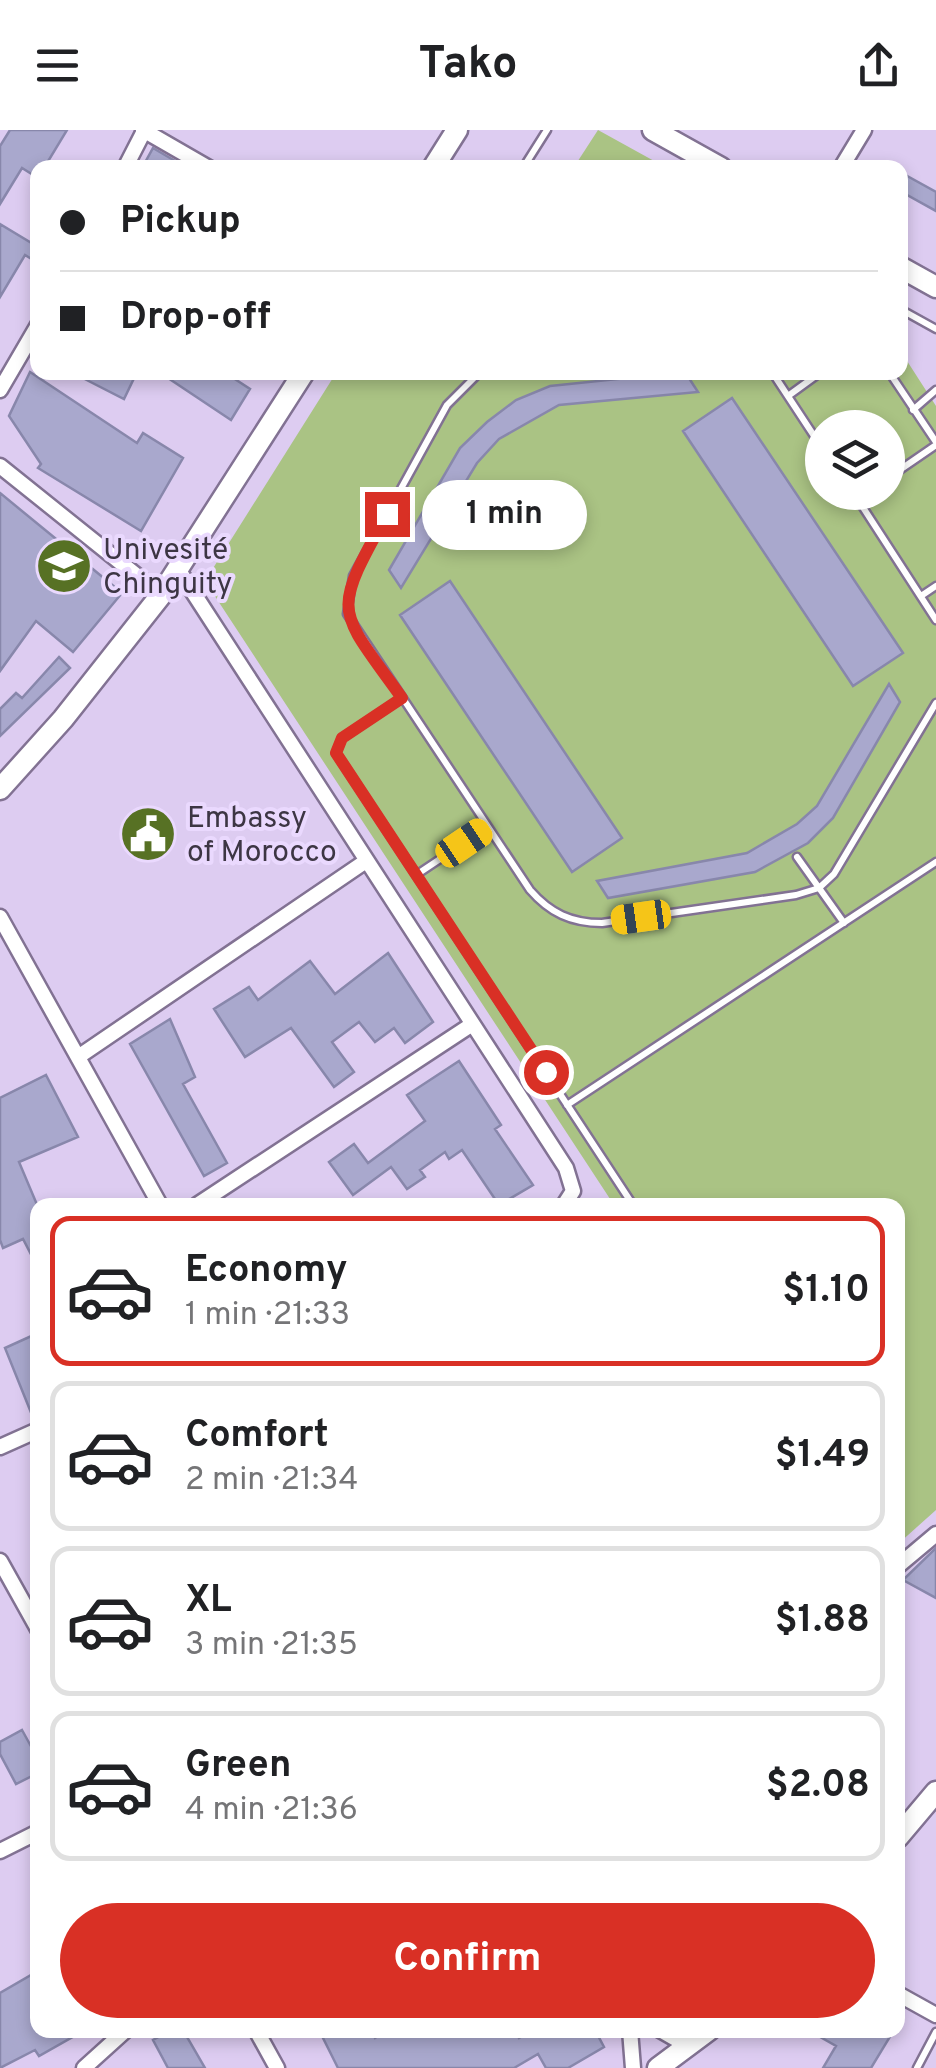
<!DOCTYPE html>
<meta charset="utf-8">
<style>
body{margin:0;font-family:Overpass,sans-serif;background:#f6f6f6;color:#202124;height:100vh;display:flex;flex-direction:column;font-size:38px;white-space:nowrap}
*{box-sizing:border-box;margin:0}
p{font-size:32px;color:#757577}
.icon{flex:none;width:55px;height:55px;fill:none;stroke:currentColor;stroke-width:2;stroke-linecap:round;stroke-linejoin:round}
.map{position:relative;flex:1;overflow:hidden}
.details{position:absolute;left:30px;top:1068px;width:875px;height:840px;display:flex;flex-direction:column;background:#fff;border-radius:20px;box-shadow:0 5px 15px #0003}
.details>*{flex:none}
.banner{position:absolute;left:30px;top:30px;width:878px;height:220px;border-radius:20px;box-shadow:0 5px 15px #0003;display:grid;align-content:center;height:220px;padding:0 30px;background:#fff}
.controls{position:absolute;left:805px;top:280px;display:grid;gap:20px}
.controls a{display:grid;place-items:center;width:100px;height:100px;border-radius:50%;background:#fff;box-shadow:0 5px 15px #0003;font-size:50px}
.end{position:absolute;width:45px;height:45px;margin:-22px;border:12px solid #d93025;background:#fff;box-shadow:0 0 0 5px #fff}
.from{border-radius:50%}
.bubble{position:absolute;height:70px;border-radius:35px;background:#fff;box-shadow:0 5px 15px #0003;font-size:32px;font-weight:700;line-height:70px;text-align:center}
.car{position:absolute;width:30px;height:60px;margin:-30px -15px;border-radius:12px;box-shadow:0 0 8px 2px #0007;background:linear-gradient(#f5c518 24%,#345 0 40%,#f5c518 0 76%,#345 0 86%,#f5c518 0)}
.banner b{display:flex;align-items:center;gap:35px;height:95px;font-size:38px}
.banner b+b{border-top:2px solid #e0e0e0}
.banner i{width:25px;height:25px;background:#202124}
ul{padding:18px 0 0;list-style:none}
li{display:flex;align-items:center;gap:30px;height:150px;margin:0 20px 15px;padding:0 10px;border:5px solid #e0e0e0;border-radius:20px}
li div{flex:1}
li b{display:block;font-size:38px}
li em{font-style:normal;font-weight:700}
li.active{border-color:#d93025}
li>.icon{width:90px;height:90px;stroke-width:1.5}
.action{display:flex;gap:20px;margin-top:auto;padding:20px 30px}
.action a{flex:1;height:115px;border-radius:60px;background:#d93025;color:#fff;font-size:40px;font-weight:700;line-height:115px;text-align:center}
header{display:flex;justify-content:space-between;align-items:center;height:130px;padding:0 30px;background:#fff;font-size:45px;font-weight:700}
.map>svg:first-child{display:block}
.green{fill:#aac384;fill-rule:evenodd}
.building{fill:#a9a8cd;stroke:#8887ab;stroke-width:2.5}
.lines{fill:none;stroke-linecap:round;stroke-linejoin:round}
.lane-casing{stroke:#827293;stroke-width:11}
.street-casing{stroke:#827293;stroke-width:19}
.secondary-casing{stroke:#827293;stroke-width:25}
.lane{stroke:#fff;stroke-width:6}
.street{stroke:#fff;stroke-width:14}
.secondary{stroke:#fff;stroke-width:20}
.route{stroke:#d93025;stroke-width:12}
.labels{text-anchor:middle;stroke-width:8;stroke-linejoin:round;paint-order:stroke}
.poi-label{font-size:30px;fill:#3d3644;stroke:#ead9fe;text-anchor:start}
</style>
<header><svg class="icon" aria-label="menu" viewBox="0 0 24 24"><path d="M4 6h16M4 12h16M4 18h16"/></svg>Tako<svg class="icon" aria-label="share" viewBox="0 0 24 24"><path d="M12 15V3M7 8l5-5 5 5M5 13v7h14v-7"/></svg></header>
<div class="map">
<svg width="936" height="1938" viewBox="0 0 936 1938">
<rect width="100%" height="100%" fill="#ddccf1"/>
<path class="green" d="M598 0 665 37H574Z
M900 220 936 276V1380L898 1414V1075H614L205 451 336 243 900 242ZM822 298H888V362H822Z"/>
<path class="building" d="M10 0H67L44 38H38V48L22 38 0 74V16Z
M153 18 187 38H142Z
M900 42 936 62V81L900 61Z
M0 94 38 117V133L25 125 0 167Z
M30 242 137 313 143 303 183 328 141 401 38 338 41 334 9 286Z
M71 242H137L124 269Z
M159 242H224L250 259 231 290Z
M685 242 698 262 559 275 499 309 477 333 401 458 389 440 460 318 487 292 516 270 550 256Z
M732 268 903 523 853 556 683 301Z
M0 363 122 463 73 522 36 491 0 541Z
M450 451 622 708 572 742 400 485Z
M59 527 70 538 0 606V579L16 563 22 568Z
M889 554 900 572 833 688 808 713 755 742 608 768 597 751 747 723 797 694 817 676Z
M388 823 433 892 405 913 394 898 375 912 359 892 332 912 354 942 334 957 291 898 245 927 214 879 249 857 258 870 310 831 335 864Z
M170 889 195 947 183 954 227 1033 204 1046 130 914Z
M459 931 501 995 495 999 533 1055 499 1075 462 1020 449 1029 445 1022 420 1040 425 1047 407 1059 391 1037 353 1065 329 1032 354 1014 368 1033 425 991 407 965Z
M46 945 78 1007 19 1032 38 1077V1138L23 1109 3 1118 0 1110V968Z
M38 1203V1290H34L5 1218Z
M936 1418V1468L903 1450Z
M22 1600 38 1629V1643L16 1654 0 1624V1612Z
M38 1841V1900H85L39 1926 35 1920 0 1938V1863Z
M171 1900H183L205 1938H168L153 1910Z
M319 1900H371L375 1908 387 1900H514L519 1908 532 1900H595L604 1917 568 1938H546L538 1924 514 1938H338Z
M808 1900H894L871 1938H823L836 1916Z"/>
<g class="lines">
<g class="lane-casing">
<path id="lane" d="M523 38 547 0
M900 179 936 199
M480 242 447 275 353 446 347 484 530 760C550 783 571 793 602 793L796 765 819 758 834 744 936 573
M772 242 822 318
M889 242 936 312
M788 266 821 242
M913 280 936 260
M888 348 936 315
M853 362 936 490
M921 466 936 456
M402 568 342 608 336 623 633 1075
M797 727 844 793
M416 745 488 697
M567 975 936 732
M917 1938 936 1902"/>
</g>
<g class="street-casing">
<path id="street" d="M143 0 209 38
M125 38 144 1
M841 38 864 0
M0 260 38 195
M0 336 161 465
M178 439 566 1038 573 1061 564 1075
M0 787 160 1075
M78 927 366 731
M197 1075 471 895
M0 1317 38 1300
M0 1431 38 1499
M898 1436 936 1404
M0 1721 38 1702
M898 1864 936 1885
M256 1900 277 1938
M630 1900 633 1938
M660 1900 688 1916
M84 1938 126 1900"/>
</g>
<g class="secondary-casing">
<path id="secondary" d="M653 0 721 38
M433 38 457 0
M900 137 936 157
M0 659 63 589 161 465 304 242
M898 1707 936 1662
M658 1938 709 1900"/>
</g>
<use href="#lane" class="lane"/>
<use href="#street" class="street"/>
<use href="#secondary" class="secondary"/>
</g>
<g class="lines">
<path class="route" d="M387 384C331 486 336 476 402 568L342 608 336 623 546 942"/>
</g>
<defs>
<g id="university-disc" transform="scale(2.875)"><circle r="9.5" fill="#577124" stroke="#ead9fe"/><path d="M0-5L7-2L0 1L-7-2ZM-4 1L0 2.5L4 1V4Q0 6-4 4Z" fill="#fff"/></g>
<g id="civic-disc" transform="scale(2.875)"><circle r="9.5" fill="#577124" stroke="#ead9fe"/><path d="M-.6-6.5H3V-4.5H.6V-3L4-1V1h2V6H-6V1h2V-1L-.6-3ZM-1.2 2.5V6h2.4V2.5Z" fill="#fff"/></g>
</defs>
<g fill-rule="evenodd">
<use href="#university-disc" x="64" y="436"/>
<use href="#civic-disc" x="148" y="704"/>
</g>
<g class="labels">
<g class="poi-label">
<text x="103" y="429">Univesité<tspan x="103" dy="34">Chinguity</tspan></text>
<text x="187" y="697">Embassy<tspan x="187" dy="34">of Morocco</tspan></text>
</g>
</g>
</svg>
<div class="controls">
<a><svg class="icon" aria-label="layers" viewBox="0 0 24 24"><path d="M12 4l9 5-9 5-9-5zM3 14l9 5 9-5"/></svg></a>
</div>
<i class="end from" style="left:546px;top:942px"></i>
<i class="end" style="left:387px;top:384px"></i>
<div class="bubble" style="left:422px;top:350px;width:165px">1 min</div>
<i class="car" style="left:464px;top:713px;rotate:56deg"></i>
<i class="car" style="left:641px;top:787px;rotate:262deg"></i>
<div class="banner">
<b><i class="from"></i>Pickup</b>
<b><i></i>Drop-off</b>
</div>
<section class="details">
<ul>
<li class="active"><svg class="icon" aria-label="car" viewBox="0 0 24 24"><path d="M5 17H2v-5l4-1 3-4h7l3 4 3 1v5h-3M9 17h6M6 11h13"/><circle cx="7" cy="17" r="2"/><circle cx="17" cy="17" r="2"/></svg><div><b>Economy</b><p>1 min · 21:33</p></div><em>$1.10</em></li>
<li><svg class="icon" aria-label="car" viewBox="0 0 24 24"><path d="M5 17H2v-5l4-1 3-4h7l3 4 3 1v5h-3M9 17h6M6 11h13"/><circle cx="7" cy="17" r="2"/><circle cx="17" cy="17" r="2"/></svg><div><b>Comfort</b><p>2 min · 21:34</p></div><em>$1.49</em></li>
<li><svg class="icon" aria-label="car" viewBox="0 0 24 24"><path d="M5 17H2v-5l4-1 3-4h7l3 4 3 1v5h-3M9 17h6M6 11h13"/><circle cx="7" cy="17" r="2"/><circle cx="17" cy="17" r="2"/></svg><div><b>XL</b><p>3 min · 21:35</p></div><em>$1.88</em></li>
<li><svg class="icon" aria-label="car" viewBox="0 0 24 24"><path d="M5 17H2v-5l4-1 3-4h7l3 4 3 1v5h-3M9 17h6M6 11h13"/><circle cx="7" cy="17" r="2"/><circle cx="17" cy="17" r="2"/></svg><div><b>Green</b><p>4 min · 21:36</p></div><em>$2.08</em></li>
</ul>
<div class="action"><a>Confirm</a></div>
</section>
</div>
